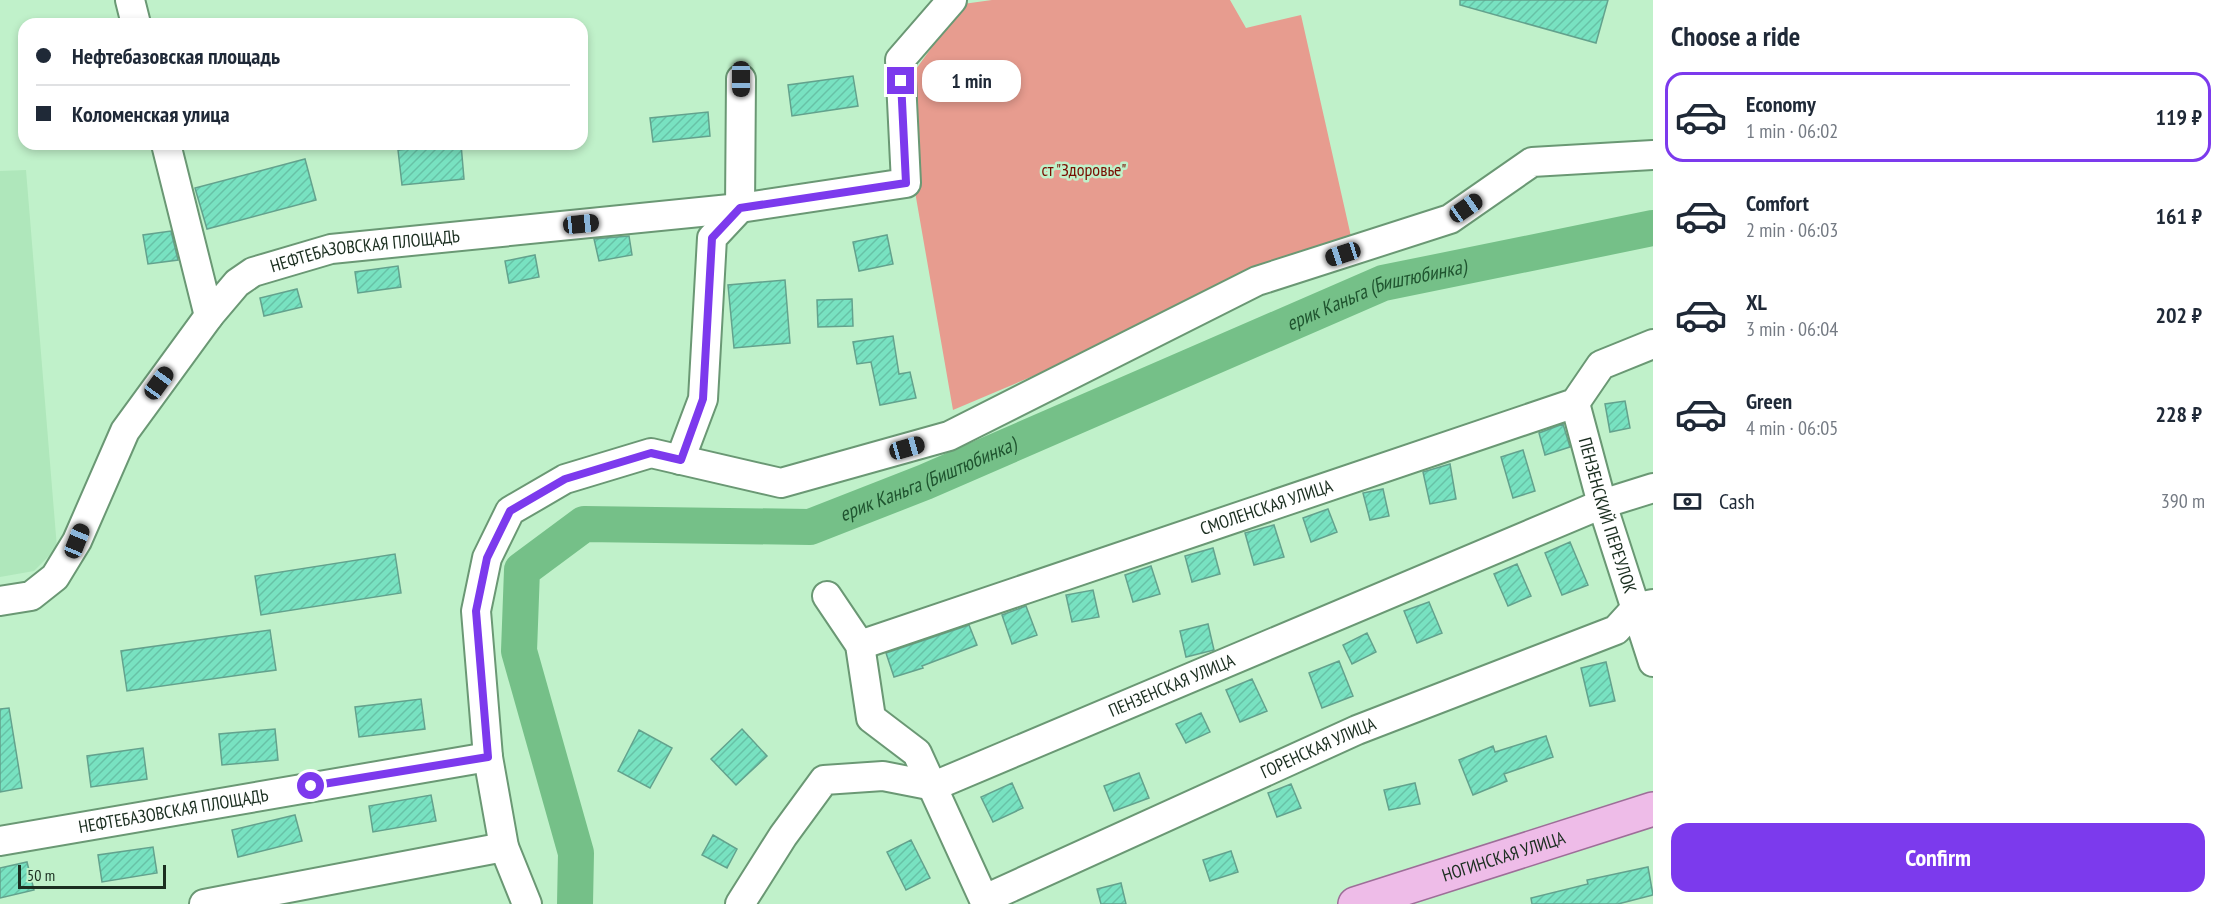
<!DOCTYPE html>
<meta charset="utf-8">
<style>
body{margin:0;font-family:"PT Sans Narrow",sans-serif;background:#f2f2f3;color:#1f2937;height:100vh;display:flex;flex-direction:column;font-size:22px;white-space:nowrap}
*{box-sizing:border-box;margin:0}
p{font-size:20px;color:#747a83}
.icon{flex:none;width:33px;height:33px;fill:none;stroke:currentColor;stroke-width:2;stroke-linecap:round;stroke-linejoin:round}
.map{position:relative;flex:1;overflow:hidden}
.side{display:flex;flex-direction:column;background:#fff;width:570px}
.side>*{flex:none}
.hud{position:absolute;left:18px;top:18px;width:570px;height:132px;border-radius:18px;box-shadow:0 3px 9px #0003;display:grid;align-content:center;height:132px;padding:0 18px;background:#fff}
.scale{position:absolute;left:18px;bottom:15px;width:148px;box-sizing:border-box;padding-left:6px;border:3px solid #1b2e20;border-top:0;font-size:16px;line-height:21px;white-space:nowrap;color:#1b2e20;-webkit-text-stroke:4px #c0f1ca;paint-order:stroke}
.end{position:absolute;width:27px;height:27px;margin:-14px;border:8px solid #7c3aed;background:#fff;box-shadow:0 0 0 3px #fff}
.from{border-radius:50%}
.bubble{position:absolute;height:42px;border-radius:18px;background:#fff;box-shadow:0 3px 9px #0003;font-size:20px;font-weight:700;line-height:42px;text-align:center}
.car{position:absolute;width:18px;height:36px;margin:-18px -9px;border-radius:8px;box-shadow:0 0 4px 2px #0007;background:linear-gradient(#222 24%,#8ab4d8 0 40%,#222 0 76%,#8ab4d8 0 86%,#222 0)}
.hud b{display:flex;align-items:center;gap:21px;height:57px;font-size:22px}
.hud b+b{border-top:2px solid #e0e1e3}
.hud i{width:15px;height:15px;background:#1f2937}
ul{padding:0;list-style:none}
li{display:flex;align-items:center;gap:18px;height:90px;margin:0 12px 9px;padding:0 6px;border:3px solid transparent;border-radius:18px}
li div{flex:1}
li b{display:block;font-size:22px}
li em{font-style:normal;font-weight:700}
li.current{border-color:#7c3aed}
li>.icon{width:54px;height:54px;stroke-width:1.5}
h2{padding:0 18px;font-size:27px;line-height:72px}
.pay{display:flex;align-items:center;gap:15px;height:66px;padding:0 18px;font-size:22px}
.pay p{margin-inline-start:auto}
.button{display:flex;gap:12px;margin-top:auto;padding:12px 18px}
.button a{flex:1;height:69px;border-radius:18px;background:#7c3aed;color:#fff;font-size:24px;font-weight:700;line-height:69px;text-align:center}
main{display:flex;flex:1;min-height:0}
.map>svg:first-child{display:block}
.built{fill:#afe7bb}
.green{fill:#e79c8f}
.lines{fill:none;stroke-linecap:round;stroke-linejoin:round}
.river{stroke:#75c088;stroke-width:36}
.building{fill:url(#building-hatch);stroke:#63a28d;stroke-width:1.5}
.minor-casing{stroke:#6a9874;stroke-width:32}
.major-casing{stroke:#9d6e98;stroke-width:36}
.minor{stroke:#fff;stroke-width:28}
.major{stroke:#eebce8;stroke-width:33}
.route{stroke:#7c3aed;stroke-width:8}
.labels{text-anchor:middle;stroke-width:5;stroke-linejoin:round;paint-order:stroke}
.park-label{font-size:18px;fill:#780e02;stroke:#c0f1ca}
.street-label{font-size:18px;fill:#1b2e20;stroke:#c0f1ca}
.water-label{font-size:20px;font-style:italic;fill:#1f542f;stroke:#c0f1ca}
</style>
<main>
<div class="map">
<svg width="1653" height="904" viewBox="0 0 1653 904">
<defs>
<pattern id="building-hatch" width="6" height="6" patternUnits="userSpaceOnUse" patternTransform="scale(1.5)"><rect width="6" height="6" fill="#78e2c1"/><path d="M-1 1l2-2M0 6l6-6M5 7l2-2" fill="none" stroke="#67c2a6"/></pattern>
</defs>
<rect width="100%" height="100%" fill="#c0f1ca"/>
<path class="built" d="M26 170 57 548 34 571 0 577V171Z"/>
<path class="green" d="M992 0H1230L1246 28 1301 15 1352 241 953 410 898 94 963 4Z"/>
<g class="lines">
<path class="river" id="s1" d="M575 904 576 853 519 651 522 570 584 524 810 527 925 482 1383 283 1653 228"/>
</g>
<path class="building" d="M1460 0H1608L1596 43 1460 5Z
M853 76 858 106 792 116 788 85Z
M708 112 710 136 653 142 650 118Z
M461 144 464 179 402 185 398 150Z
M305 159 316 200 207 229 195 188Z
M171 231 178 260 148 264 143 235Z
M887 235 893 264 859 271 853 242Z
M629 236 632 255 599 261 594 239Z
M535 255 539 277 509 283 505 261Z
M398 266 401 287 358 293 355 272Z
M785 280 790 343 734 348 728 285Z
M297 289 302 307 264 316 260 298Z
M852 299 853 326 818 327 817 300Z
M893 336 899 374 910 372 916 398 880 405 871 362 857 364 853 342Z
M1625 401 1630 428 1610 432 1605 404Z
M1563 424 1570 447 1545 455 1539 433Z
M1523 450 1535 491 1513 498 1501 457Z
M1450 464 1456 499 1430 504 1423 472Z
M1383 489 1389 516 1370 520 1363 493Z
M1328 509 1337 532 1311 542 1303 518Z
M1274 525 1284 557 1254 565 1245 533Z
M1570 542 1588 585 1562 595 1545 553Z
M1213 548 1220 574 1192 582 1185 556Z
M395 554 401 593 261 615 255 576Z
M1517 564 1531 596 1508 606 1494 574Z
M1151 566 1160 594 1133 602 1125 575Z
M1093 590 1099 617 1072 622 1066 595Z
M1429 602 1442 633 1417 643 1404 611Z
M1026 606 1037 635 1012 644 1002 615Z
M1208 624 1214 650 1186 657 1180 631Z
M969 625 977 645 922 666 923 668 894 677 886 653Z
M270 630 276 670 127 691 121 651Z
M1367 633 1376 652 1352 664 1343 645Z
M1339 661 1353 696 1322 708 1309 673Z
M1606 662 1615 701 1590 706 1581 668Z
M1252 679 1267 711 1240 722 1226 690Z
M421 699 425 729 359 737 355 707Z
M9 708 22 788 0 792V709Z
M1201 713 1210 732 1186 743 1176 724Z
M275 729 278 760 222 765 219 734Z
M742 729 767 756 736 785 711 759Z
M639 730 672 748 650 788 618 771Z
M1546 736 1553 757 1504 774 1507 781 1473 795 1459 760 1493 746 1495 752Z
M143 748 147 779 91 787 87 756Z
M1139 773 1149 798 1114 811 1104 786Z
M1012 783 1023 808 993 822 981 797Z
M1415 783 1420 804 1389 810 1384 790Z
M1291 784 1301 808 1277 817 1268 793Z
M431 795 436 821 373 832 369 806Z
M295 815 302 841 238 857 232 830Z
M713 835 737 849 727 868 702 855Z
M911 840 930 878 906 890 887 852Z
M153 847 157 873 102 882 98 855Z
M1231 851 1238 872 1210 881 1203 860Z
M27 862 34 890 0 898V868Z
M1648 867 1653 895 1618 904H1532L1531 898 1588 884 1587 880Z
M1121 883 1126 904H1101L1097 889Z"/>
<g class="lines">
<g class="minor-casing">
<g id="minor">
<path d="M130 0 136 24"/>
<path d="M166 144 209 316"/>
<path id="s2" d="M1575 403 1602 504 1653 662"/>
<path d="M680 460 703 399 712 238 740 208 741 79"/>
<path d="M827 596 860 645 871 718 917 753 986 904"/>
<path id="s3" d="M0 601 31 596 55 577 77 541 125 431 209 316 237 283 253 272 331 249 740 208 906 183 900 60 952 0"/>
<path id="s4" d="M860 645 1575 403 1601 365 1653 344"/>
<path id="s5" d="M0 841 488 757"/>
<path id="s6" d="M985 899 1357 730 1616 630 1637 607 1653 604"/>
<path d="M204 904 504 847"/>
<path d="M527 904 504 847 488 757 476 611 487 558 510 511 565 479 651 453 781 483 949 436 1257 281 1450 219 1532 162 1653 155"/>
<path id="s7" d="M740 904 783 836 824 780 883 776 934 786 1602 504 1653 488"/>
</g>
</g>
<g class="major-casing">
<g id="major">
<path id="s8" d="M1355 904 1653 809"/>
</g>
</g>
<use href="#minor" class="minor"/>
<use href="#major" class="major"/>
</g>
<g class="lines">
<path class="route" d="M311 786 488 757 476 611 487 558 510 511 565 479 651 453 681 460 703 399 712 238 740 208 906 183 901 81"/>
</g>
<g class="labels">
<g class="park-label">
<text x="1084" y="176">ст "Здоровье"</text>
</g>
<g class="street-label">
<text dy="6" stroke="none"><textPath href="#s3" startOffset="544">НЕФТЕБАЗОВСКАЯ ПЛОЩАДЬ</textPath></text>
<text dy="6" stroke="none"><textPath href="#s4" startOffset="429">СМОЛЕНСКАЯ УЛИЦА</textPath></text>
<text dy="6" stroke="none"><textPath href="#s2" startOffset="117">ПЕНЗЕНСКИЙ ПЕРЕУЛОК</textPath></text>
<text dy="6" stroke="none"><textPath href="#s7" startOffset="519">ПЕНЗЕНСКАЯ УЛИЦА</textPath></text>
<text dy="6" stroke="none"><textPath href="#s6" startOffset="366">ГОРЕНСКАЯ УЛИЦА</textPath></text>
<text dy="6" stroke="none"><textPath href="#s5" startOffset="176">НЕФТЕБАЗОВСКАЯ ПЛОЩАДЬ</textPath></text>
<text dy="6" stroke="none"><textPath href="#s8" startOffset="156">НОГИНСКАЯ УЛИЦА</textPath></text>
</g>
<g class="water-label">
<text dy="7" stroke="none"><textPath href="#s1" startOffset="1258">ерик Каньга (Биштюбинка)</textPath></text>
<text dy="7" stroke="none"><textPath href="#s1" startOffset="772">ерик Каньга (Биштюбинка)</textPath></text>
</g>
</g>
</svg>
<div class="scale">50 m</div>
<i class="end from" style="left:311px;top:786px"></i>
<i class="end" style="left:901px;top:81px"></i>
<div class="bubble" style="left:922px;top:60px;width:99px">1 min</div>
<i class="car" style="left:741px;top:79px;rotate:180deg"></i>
<i class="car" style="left:1466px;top:208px;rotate:55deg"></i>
<i class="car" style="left:581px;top:224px;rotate:84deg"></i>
<i class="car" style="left:1343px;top:254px;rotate:252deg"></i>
<i class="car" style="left:159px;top:383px;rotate:36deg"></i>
<i class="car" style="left:907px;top:448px;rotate:74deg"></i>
<i class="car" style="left:77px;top:541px;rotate:22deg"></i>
<div class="hud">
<b><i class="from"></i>Нефтебазовская площадь</b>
<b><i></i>Коломенская улица</b>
</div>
</div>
<section class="side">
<h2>Choose a ride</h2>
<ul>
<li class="current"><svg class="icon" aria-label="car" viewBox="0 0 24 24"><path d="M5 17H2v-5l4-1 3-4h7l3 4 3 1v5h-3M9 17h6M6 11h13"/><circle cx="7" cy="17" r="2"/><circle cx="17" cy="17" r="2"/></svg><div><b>Economy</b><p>1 min · 06:02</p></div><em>119 ₽</em></li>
<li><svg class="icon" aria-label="car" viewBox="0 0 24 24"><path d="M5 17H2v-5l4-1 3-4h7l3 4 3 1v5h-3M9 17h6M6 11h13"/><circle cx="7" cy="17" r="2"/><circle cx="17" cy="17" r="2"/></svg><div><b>Comfort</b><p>2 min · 06:03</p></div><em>161 ₽</em></li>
<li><svg class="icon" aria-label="car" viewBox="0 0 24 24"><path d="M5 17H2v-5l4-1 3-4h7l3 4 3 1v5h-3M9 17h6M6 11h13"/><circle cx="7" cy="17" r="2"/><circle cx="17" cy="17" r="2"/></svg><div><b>XL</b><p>3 min · 06:04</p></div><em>202 ₽</em></li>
<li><svg class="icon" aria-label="car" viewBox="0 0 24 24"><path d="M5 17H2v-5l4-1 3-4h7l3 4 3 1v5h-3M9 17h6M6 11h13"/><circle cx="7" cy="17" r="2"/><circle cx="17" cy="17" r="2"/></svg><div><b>Green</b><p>4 min · 06:05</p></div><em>228 ₽</em></li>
</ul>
<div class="pay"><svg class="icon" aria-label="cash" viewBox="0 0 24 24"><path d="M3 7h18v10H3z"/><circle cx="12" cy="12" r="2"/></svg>Cash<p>390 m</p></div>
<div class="button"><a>Confirm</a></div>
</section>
</main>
